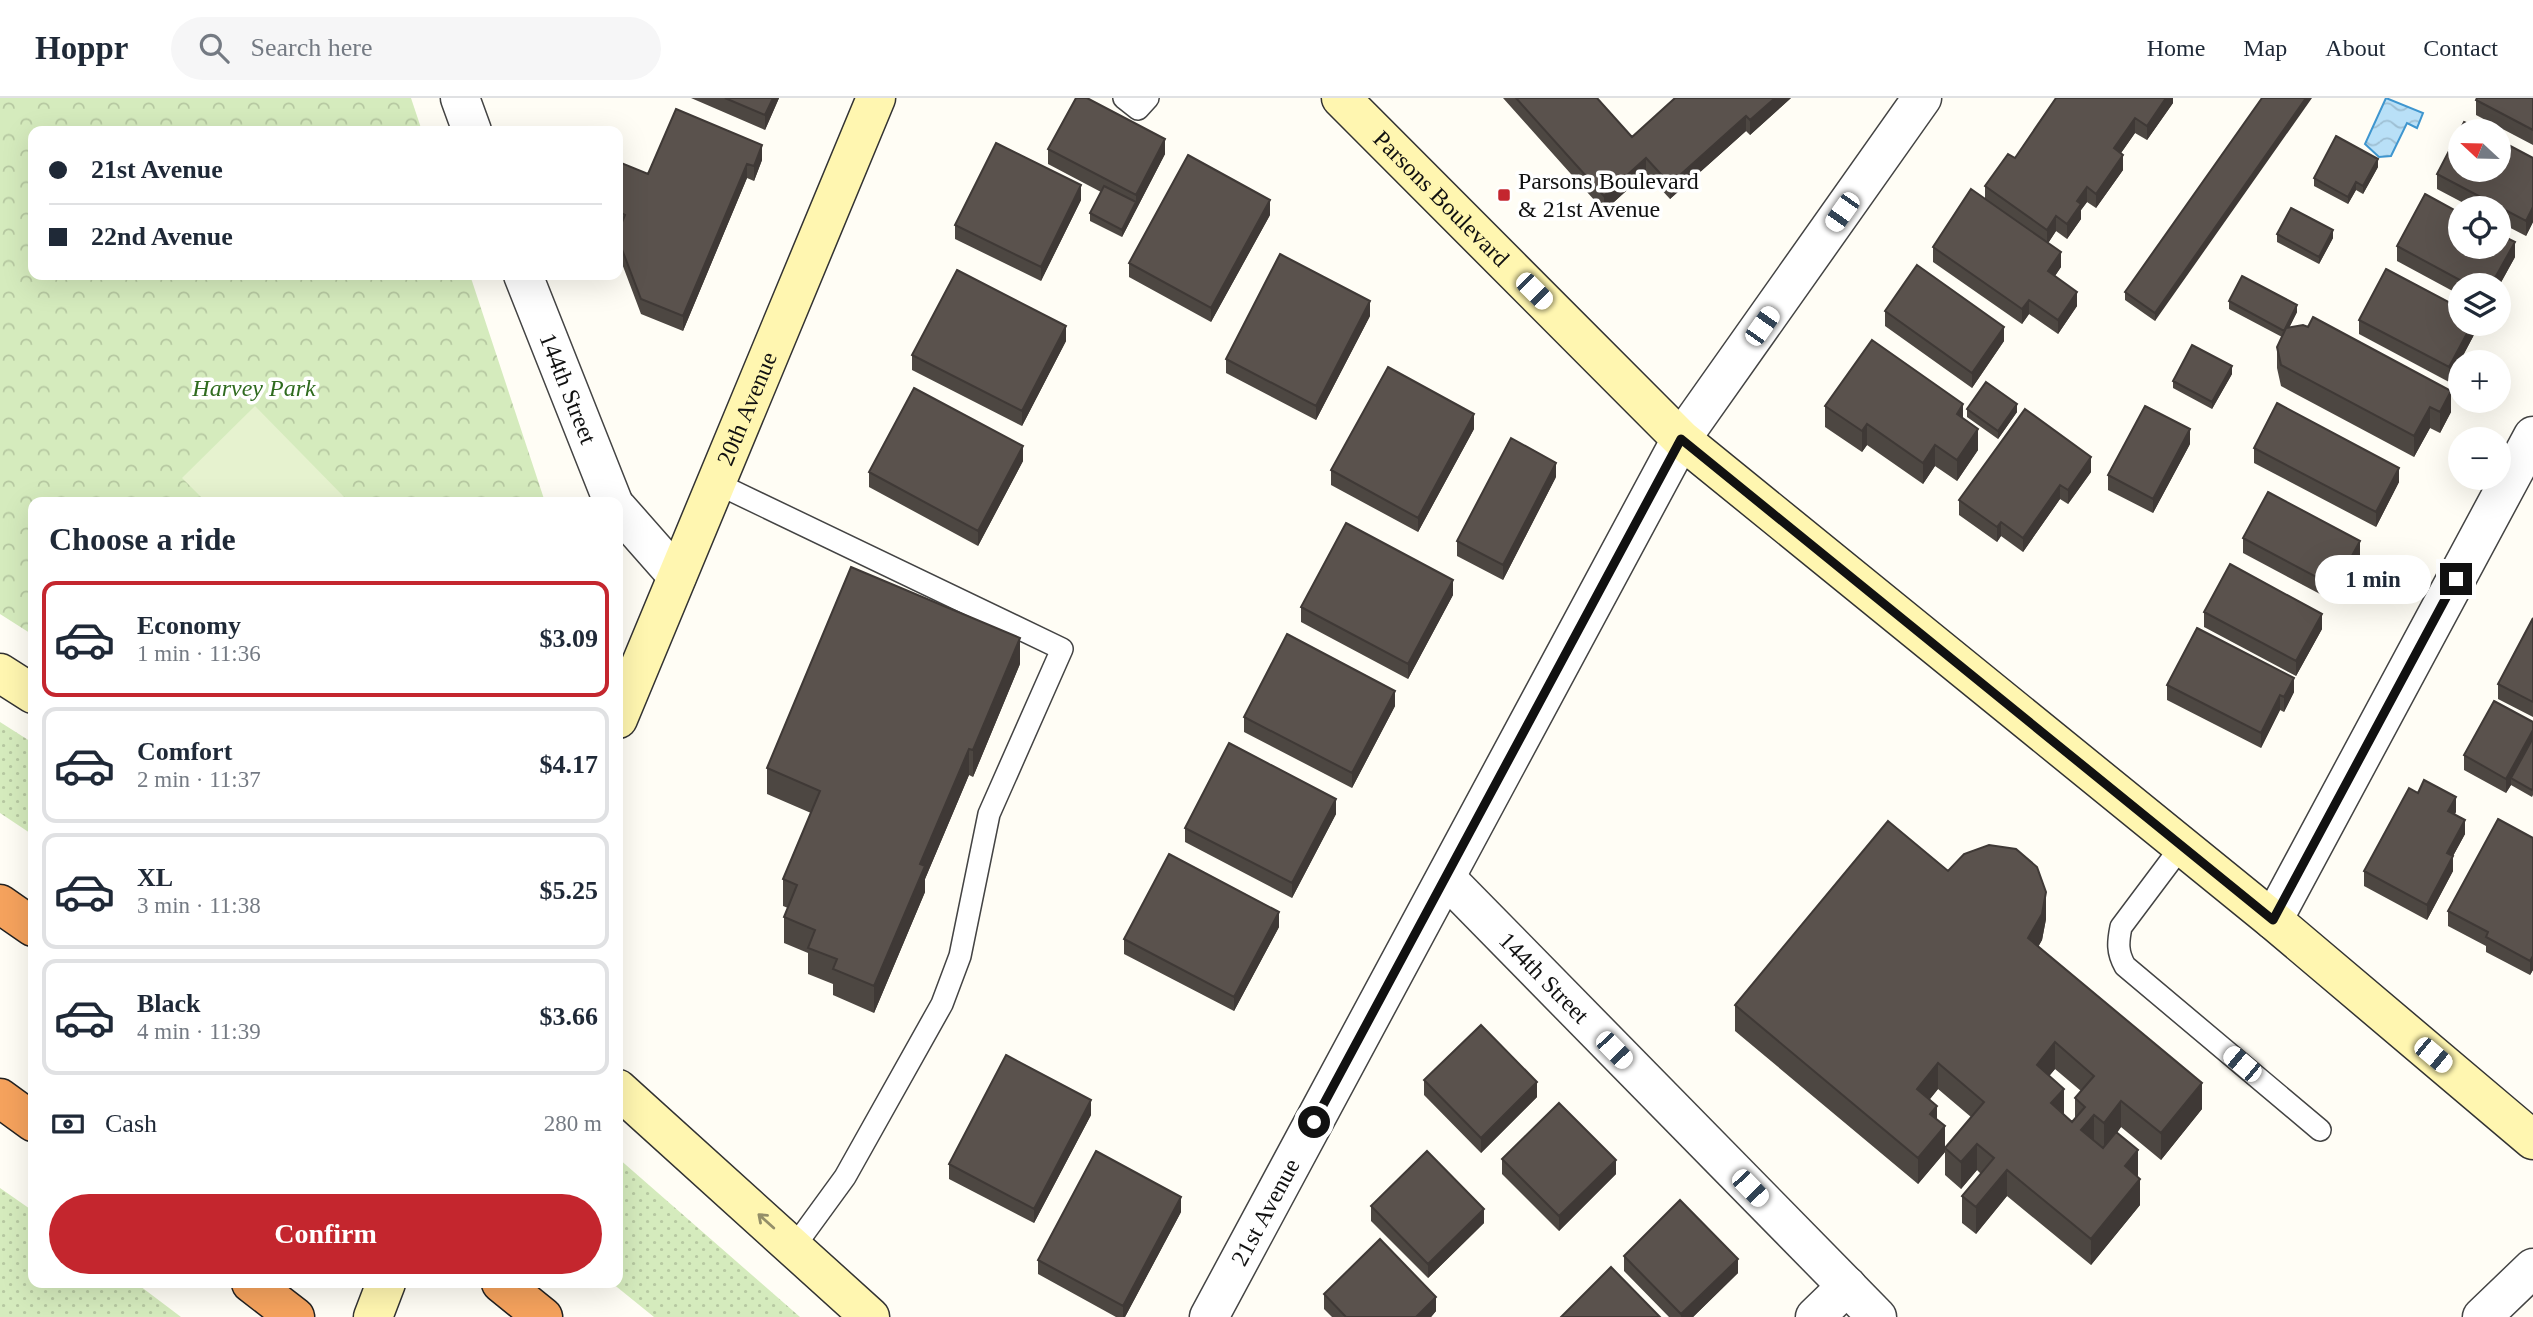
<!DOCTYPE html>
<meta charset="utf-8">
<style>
body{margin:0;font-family:Georgia,serif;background:#f6f6f7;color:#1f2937;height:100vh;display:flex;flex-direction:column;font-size:26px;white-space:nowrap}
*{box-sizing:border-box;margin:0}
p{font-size:23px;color:#747a83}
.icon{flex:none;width:38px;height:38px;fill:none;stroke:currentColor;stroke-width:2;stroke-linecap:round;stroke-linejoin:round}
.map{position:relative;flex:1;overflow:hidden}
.sheet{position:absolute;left:28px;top:399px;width:595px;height:791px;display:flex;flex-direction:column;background:#fff;border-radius:14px;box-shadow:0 7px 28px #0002}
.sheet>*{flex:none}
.guide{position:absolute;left:28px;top:28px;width:595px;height:154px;border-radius:14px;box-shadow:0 7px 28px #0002;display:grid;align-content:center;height:154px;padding:0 21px;background:#fff}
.needle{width:46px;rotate:292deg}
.fabs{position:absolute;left:2448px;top:21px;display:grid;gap:14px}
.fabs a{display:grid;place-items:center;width:63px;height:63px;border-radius:50%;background:#fff;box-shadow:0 7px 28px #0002;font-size:35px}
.end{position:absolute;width:32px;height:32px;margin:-16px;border:9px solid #111;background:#fff;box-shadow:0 0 0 4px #fff}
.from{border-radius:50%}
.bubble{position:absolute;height:49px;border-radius:24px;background:#fff;box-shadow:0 7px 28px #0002;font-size:23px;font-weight:700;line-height:49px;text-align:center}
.car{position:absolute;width:21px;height:42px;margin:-21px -10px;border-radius:9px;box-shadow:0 0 5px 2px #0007;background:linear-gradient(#fff 24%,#345 0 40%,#fff 0 76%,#345 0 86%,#fff 0)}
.guide b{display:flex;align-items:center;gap:24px;height:66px;font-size:26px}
.guide b+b{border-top:2px solid #e0e1e3}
.guide i{width:18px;height:18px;background:#1f2937}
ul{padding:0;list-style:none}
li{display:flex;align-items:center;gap:21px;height:116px;margin:0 14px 10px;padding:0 7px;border:4px solid #e0e1e3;border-radius:14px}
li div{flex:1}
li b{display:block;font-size:26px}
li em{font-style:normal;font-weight:700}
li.on{border-color:#c4262e}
li>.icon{width:63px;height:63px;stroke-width:1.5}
h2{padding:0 21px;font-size:32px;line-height:84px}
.pay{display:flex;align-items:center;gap:18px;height:77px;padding:0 21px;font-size:26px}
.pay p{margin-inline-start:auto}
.button{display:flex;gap:14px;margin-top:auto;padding:14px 21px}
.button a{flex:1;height:80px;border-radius:42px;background:#c4262e;color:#fff;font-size:28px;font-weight:700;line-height:80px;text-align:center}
header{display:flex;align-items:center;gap:42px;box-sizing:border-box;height:98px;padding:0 35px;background:#fff;border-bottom:2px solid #e0e1e3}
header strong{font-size:33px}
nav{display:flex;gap:38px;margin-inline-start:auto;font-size:24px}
.search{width:490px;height:63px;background:#f6f6f7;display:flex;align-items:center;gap:18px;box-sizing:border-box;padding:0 24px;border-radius:38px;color:#747a83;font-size:26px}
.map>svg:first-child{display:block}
.grass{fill:url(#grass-dots)}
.park{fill:url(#park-crowns)}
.pitch{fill:#e6f2cf}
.water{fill:url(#water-waves);stroke:#3f96cf;stroke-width:2}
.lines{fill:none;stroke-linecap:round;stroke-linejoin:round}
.lane-casing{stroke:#444;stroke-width:24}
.street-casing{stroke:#444;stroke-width:41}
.secondary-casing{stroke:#333;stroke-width:41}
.highway-casing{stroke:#222;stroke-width:41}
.lane{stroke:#fff;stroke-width:21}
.street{stroke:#fff;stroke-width:38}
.secondary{stroke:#fff6b0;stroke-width:38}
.highway{stroke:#f5a25d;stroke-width:38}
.wall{fill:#4d4742;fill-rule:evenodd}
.shaded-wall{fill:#3f3936}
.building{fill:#5a524d;stroke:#3f3936;stroke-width:2;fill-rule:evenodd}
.oneway{stroke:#948f68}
.route{stroke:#111;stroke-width:9}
.poi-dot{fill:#c4262e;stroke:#fff;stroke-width:2.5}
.labels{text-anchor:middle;stroke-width:7;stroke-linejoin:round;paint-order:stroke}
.poi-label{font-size:24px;fill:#111;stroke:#fff;text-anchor:start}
.street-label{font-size:24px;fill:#111;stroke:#fff}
.park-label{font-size:24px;font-style:italic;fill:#2f6b1f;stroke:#fff}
</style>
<header>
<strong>Hoppr</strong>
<div class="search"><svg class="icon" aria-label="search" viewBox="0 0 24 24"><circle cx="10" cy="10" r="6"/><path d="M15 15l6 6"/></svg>Search here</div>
<nav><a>Home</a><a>Map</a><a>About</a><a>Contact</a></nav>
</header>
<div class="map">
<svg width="2533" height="1219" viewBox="0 0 2533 1219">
<defs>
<pattern id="grass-dots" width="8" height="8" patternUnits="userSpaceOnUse" patternTransform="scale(1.75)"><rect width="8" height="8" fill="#d5ebbd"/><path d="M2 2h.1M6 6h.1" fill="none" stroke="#b6c8a1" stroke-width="1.8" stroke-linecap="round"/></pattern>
<pattern id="park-crowns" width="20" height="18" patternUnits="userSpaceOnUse" patternTransform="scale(1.75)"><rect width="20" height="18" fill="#d5ebbd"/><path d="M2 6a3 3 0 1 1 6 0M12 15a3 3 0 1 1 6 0" fill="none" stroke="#b6c8a1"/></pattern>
<pattern id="water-waves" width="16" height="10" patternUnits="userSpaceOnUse" patternTransform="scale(1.75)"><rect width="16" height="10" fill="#b9e0f7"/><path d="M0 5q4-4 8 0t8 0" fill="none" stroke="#9ebfd3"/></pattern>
</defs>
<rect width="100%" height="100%" fill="#fffdf5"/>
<path class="grass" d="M0 624 33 645V737L0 715Z
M618 1060 800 1219H654L612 1185H618Z
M0 1090 33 1113V1185H136L181 1219H0Z"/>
<path class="park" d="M0 0H411L422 33H33V177H470L545 404H33V537L0 516Z"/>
<path class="pitch" d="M255 308 349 404H206L182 380Z"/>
<path class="water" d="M2386 0 2423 15 2417 30 2407 25 2391 58 2379 59 2365 46Z"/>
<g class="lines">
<g class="lane-casing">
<path id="lane" d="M1124 0 1138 11 1148 0
M716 385 1062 551 989 716 960 858 942 906 845 1079 794 1149
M2181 749 2121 829C2118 844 2117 854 2125 868L2320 1032"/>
</g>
<g class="street-casing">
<g id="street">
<path d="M460 0 472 33"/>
<path id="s1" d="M523 177 613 404"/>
<path d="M618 411 677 478"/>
<path id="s2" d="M1446 780 1877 1219"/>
<path d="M2273 822 2533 338"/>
<path id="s3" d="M1209 1219 1681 341 1922 0"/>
<path d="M1815 1219 1847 1188"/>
<path d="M2482 1219 2533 1170"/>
</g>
</g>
<g class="secondary-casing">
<g id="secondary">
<path id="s4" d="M1341 0 1681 341 2273 822 2533 1042"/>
<path d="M0 575 33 596"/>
<path id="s5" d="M618 621 876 0"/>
<path d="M618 991 870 1219"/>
<path d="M373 1219 386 1185"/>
</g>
</g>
<g class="highway-casing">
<path id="highway" d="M0 806 33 829
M0 1000 33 1024
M251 1185 295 1219
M501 1185 543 1219"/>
</g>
<use href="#lane" class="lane"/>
<use href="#street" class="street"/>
<use href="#secondary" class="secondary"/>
<use href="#highway" class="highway"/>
</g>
<path class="wall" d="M691 0H779L765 32Z
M1503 0H1597L1632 39 1791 0 1750 37 1746 33 1670 101 1646 75 1604 113Z
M2173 0V5L2147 42 2135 35 2121 55 2123 72 2096 110 2087 104 2081 112V121L2067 141 2056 133 2048 145 2061 169 2055 178 2077 208 2058 236 2029 216 2022 226 1933 164V149L1985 101V88L2015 60Z
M2262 0 2155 223 2125 202V194Z
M2533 0V47L2476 17V2Z
M1048 51 1165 56 1122 139 1090 123V115L1101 94 1048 66Z
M2533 60V124L2526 138 2499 124V110H2473L2437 91V76Z
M762 62 754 83 747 80 683 233 641 216 618 155V134L620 129 618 128V68L648 76Z
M2378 69 2363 96 2356 92 2348 106 2314 88V80Z
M1081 102 1041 183 955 141V127Z
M1270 117 1211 224 1129 179V165Z
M2277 136 2333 140 2319 166 2277 144Z
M2397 148 2515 159 2499 188 2460 187V197L2397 163Z
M2229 203 2297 214 2289 230 2451 314 2440 335 2430 330 2414 359 2281 288 2277 270V249L2282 239 2229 211Z
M1885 213 2004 243 1972 290 1885 228Z
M1370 218 1316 322 1226 275V261Z
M2359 222 2476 226V233L2449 284 2359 236Z
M1066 243 1022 328 912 272V257Z
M2232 276 2212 311 2173 290V283Z
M1825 308 1963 320 1978 352 1957 383 1935 368 1923 386 1867 347 1862 354 1825 329Z
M1967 311 2017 314 1998 341 1967 319Z
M1474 331 1418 434 1331 387V372Z
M2190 346 2153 415 2108 392V377Z
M2254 350 2399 384 2376 429 2254 365Z
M1023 363 978 448 869 389V374Z
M2091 374 2068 406 2060 401 2023 454 2001 438 1997 444 1959 417V402Z
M1556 379 1503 482 1457 458V443Z
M2243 440 2360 458 2335 504 2243 455Z
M1453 497 1408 581 1301 524V509Z
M2204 514 2322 531 2296 578 2204 529Z
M2533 520V619L2498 601V586Z
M1020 566 973 679 969 677 925 781V794L874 915 833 897V886L808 876V855L784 845V819L788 810 783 808V781L811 715 767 696V670Z
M2167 587 2294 594 2284 614 2280 612 2261 650 2167 602Z
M1395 608 1352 690 1244 634V619Z
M2533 624V697L2532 699 2511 687 2506 695 2464 672V657Z
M2456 714 2455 716 2465 736 2453 758V773L2427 822 2364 788V773Z
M1336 716 1292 800 1185 744V730Z
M2533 740V872L2530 877 2486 854V848L2448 828V813Z
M1948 773 2046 821 2042 842 2038 849 2202 1011 2161 1062 2121 1029 2117 1035 2138 1079 2140 1107 2091 1167 2007 1098 1976 1136 1962 1125V1098L1981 1076 1977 1072 1961 1091 1945 1077V1054L1918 1086 1735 933V907ZM2055 971 2081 993 2075 1000V1020L2072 1024 2064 1016 2049 978ZM1938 991 1971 1019 1945 1050 1937 1021 1930 1001Z
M1279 829 1234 913 1124 856V841Z
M1424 982 1537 999 1481 1055 1424 997Z
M1091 1017 1034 1125 949 1081V1066Z
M1502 1061 1616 1076 1559 1133 1502 1076Z
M1371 1108 1484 1125 1428 1180 1371 1123Z
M1181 1114 1125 1219H1116L1038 1176V1162Z
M1624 1158 1738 1175 1693 1219H1669L1624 1173Z
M1324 1196 1436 1213 1431 1219H1332L1324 1211Z"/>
<path class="shaded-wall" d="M773 0H779L765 32V17Z
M1775 0H1791L1750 37V22Z
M2166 0H2173V5L2147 42V28Z
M2306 0H2312L2155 223V215Z
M1746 18V33L1670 101V86Z
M2135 20V35L2114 65V50Z
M1165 41V56L1122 139V132L1136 104V97Z
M762 47V62L754 83V68Z
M2123 57V72L2096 110V96Z
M1646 60V75L1604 113V98Z
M2378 61V69L2363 96V88Z
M747 66V80L683 233V218Z
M2356 84V92L2348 106V99Z
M1081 87V102L1041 183V169Z
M2087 89V104L2081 112V121L2067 141V126L2077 103Z
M1270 102V117L1211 224V210Z
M2533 109V124L2526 138V123Z
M2056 118V133L2047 147V132Z
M2333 132V140L2319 166V159Z
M2515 144V159L2499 188 2491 187Z
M2061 154V169L2048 188V173Z
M2077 194V208L2058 236V222Z
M2029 202V216L2022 226V211Z
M1370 203V218L1316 322V308Z
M2297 207V214L2284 240V233Z
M2472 226H2476V233L2449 284V269Z
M1066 228V243L1022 328V313Z
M2004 229V243L1972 290V275Z
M2232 268V276L2212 311V304Z
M2451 293V314L2440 335V314Z
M1963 306V327L1957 316Z
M2017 306V314L1998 341V333Z
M2430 309V330L2414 359V338Z
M1474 316V331L1418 434V420Z
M1867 326V347L1862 354V333Z
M1978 331V352L1957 383V362Z
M2190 331V346L2153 415V401Z
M1935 347V368L1923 386V365Z
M1023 348V363L978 448V433Z
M2091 359V374L2068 406V392Z
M1556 365V379L1503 482V467Z
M2399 370V384L2376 429V414Z
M2060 387V401L2023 454V440Z
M2001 424V438L1997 444V429Z
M2360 443V458L2335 504V489Z
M1453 482V497L1408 581V566Z
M2322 516V531L2296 578V563Z
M1020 540V566L973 679V652Z
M2294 580V594L2284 614V599Z
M1395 593V608L1352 690V675Z
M2280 597V612L2261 650V635Z
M2533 632V646L2511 680V687L2506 695V681Z
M969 651V677L925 781V794L874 915V888L920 766Z
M2456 699V714L2448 728V713Z
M1336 701V716L1292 800V785Z
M2465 722V736L2453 758V773L2427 822V807L2447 755Z
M2046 794V821L2042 842 2028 866V840Z
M1279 814V829L1234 913V899Z
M2533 858V872L2530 877V863Z
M2055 944V971L2037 993V967Z
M1938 965V991L1917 1017V991Z
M1537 984V999L1481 1055V1040Z
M2202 985V1011L2161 1062V1035Z
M2064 991V1017L2051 1005Z
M1091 1002V1017L1034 1125V1111Z
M2121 1003V1029L2104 1051V1025Z
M1937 1008V1034L1930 1016Z
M2094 1017V1043L2081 1032Z
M1945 1028V1054L1918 1086V1060Z
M1977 1046V1072L1961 1091V1064Z
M2138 1052V1079L2125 1068Z
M1616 1062V1076L1559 1133V1118Z
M2007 1072V1098L1976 1136V1109Z
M2140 1081V1107L2091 1167V1141Z
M1181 1099V1114L1125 1219H1123V1208Z
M1484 1111V1125L1428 1180V1166Z
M1738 1161V1175L1693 1219H1681V1216Z
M1436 1199V1213L1431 1219H1416Z"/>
<path class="building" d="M725 0H773L765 17Z
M1076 0H1087L1165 41 1136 97 1048 51Z
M1516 0H1597L1632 39 1675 0H1775L1750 22 1746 18 1670 86 1646 60 1604 98Z
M2056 0H2166L2147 28 2135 20 2114 50 2123 57 2096 96 2087 89 2077 103 2081 106 2067 126 2056 118 2047 132 1985 88 2008 56 2015 60Z
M2262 0H2306L2155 215 2125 194Z
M2477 0H2533V32L2476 2Z
M676 11 762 47 754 68 747 66 683 218 641 201 618 141V134L625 117 618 113V68L619 64 648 76Z
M2464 24 2482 33H2460V72H2499V42L2533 60V109L2526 123 2437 76Z
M2336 38 2378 61 2363 88 2356 84 2348 99 2314 80Z
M996 45 1081 87 1041 169 955 127Z
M1188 57 1270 102 1211 210 1129 165Z
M1104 88 1136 104 1122 132 1090 115Z
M1971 91 2061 154 2048 173 2077 194 2058 222 2029 202 2022 211 1933 149Z
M2425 96 2460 115V149H2499V136L2515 144 2491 187H2469L2397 148Z
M2291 110 2333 132 2319 159 2277 136Z
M1280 156 1370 203 1316 308 1226 261Z
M1917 167 2004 229 1972 275 1885 213Z
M2386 171 2460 210V226H2472L2449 269 2359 222Z
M957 172 1066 228 1022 313 912 257Z
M2242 178 2297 207 2284 233 2229 203Z
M2313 219 2451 293 2440 314 2430 309 2414 338 2281 267 2277 249 2286 230 2303 227 2308 229Z
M1872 242 1963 306 1957 316 1978 331 1957 362 1935 347 1923 365 1867 326 1862 333 1825 308Z
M2192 247 2232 268 2212 304 2173 283Z
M1388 269 1474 316 1418 420 1331 372Z
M1986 284 2017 306 1998 333 1967 311Z
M914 290 1023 348 978 433 869 374Z
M2277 305 2399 370 2376 414 2254 350Z
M2145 308 2190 331 2153 401 2108 377Z
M2025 311 2091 359 2068 392 2060 387 2023 440 2001 424 1997 429 1959 402Z
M1511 340 1556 365 1503 467 1457 443Z
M2268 394 2360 443 2335 489 2243 440Z
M1346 425 1453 482 1408 566 1301 509Z
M2230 466 2322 516 2296 563 2204 514Z
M851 469 1020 540 973 652 969 651 920 766 925 768 874 888 833 871 837 861 808 850 815 832 784 819 797 787 783 781 820 693 767 670Z
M2533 520V604L2498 586Z
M2197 530 2294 580 2284 599 2280 597 2261 635 2167 587Z
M1287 536 1395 593 1352 675 1244 619Z
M2494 603 2533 624V632L2506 681 2464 657Z
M2533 640V690L2532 692 2511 680Z
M1229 645 1336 701 1292 785 1185 730Z
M2424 682 2456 699 2448 713 2465 722 2447 755 2453 758 2427 807 2364 773 2409 690 2418 695Z
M2498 721 2533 740V858L2530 863 2486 839 2488 834 2448 813Z
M1888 723 1948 773 1964 756 1989 747 2016 751 2037 769 2046 794 2042 816 2028 840 2202 985 2161 1035 2121 1003 2104 1025 2094 1017 2081 1032 2103 1050 2116 1034 2138 1052 2125 1068 2140 1081 2091 1141 2007 1072 1976 1109 1962 1098 1994 1060 1977 1046 1961 1064 1945 1050 1984 1004 1938 965 1917 991 1937 1008 1930 1016 1945 1028 1918 1060 1735 907ZM2055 944 2094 978 2075 1000 2085 1009 2072 1024 2051 1005 2064 991 2037 967Z
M1169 756 1279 814 1234 899 1124 841Z
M1481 927 1537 984 1481 1040 1424 982Z
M1006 957 1091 1002 1034 1111 949 1066Z
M1559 1005 1616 1062 1559 1118 1502 1061Z
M1096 1053 1181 1099 1123 1208 1038 1162Z
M1427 1053 1484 1111 1428 1166 1371 1108Z
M1680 1102 1738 1161 1681 1216 1624 1158Z
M1380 1141 1436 1199 1416 1219H1346L1324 1196Z
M1611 1169 1660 1219H1561Z"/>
<defs><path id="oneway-shaft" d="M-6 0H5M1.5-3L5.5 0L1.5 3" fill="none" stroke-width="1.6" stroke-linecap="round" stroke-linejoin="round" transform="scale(1.75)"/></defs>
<use class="oneway" href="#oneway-shaft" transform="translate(766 1123) rotate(-138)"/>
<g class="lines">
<path class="route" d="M1314 1024 1681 341 2273 822 2456 481"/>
</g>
<rect class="poi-dot" x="1497" y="90" width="14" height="14" rx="3.5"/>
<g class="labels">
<g class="poi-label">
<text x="1518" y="91">Parsons Boulevard<tspan x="1518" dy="28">&amp; 21st Avenue</tspan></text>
</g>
<g class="street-label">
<text dy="8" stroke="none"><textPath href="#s4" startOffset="142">Parsons Boulevard</textPath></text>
<text dy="8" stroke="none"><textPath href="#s1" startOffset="122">144th Street</textPath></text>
<text dy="8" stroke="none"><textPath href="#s5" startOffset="336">20th Avenue</textPath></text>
<text dy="8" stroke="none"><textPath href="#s2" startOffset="140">144th Street</textPath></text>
<text dy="8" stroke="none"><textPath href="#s3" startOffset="119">21st Avenue</textPath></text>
</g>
<g class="park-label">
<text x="254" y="298">Harvey Park</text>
</g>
</g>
</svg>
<div class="fabs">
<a><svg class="needle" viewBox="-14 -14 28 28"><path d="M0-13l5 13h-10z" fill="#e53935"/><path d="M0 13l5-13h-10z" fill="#747a83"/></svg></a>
<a><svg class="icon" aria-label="locate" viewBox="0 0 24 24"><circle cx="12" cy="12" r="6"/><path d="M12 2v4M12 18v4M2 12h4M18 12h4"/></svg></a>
<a><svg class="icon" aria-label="layers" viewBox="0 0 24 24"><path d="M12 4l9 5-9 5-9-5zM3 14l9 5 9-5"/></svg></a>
<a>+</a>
<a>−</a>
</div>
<i class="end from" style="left:1314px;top:1024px"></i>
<i class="end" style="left:2456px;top:481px"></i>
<div class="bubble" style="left:2315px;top:457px;width:116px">1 min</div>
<i class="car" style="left:1842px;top:114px;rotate:215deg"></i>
<i class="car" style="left:1534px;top:193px;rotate:135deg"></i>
<i class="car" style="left:1762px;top:228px;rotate:35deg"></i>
<i class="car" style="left:1614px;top:952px;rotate:136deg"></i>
<i class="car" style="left:2433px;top:957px;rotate:130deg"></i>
<i class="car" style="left:2242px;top:966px;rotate:310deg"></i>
<i class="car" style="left:1750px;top:1090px;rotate:136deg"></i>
<div class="guide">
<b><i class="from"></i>21st Avenue</b>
<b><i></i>22nd Avenue</b>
</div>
<section class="sheet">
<h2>Choose a ride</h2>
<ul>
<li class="on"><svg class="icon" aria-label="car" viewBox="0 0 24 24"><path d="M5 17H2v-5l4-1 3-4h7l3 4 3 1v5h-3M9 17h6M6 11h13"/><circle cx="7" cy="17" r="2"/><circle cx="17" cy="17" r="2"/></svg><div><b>Economy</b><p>1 min · 11:36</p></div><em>$3.09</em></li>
<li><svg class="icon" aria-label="car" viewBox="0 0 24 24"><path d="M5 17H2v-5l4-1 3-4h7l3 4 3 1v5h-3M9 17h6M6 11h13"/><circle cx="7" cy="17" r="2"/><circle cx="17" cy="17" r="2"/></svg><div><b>Comfort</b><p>2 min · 11:37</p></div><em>$4.17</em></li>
<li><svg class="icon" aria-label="car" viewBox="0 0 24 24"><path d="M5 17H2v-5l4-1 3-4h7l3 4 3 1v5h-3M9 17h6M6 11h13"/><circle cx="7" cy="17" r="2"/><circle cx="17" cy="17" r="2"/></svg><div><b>XL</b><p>3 min · 11:38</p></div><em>$5.25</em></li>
<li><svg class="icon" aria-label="car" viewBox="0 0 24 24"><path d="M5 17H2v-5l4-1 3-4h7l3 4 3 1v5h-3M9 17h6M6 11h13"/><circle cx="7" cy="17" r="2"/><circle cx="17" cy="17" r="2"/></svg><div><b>Black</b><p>4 min · 11:39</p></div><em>$3.66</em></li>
</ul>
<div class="pay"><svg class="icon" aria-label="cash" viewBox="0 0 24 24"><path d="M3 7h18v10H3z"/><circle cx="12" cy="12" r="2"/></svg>Cash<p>280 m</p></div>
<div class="button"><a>Confirm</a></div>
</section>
</div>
